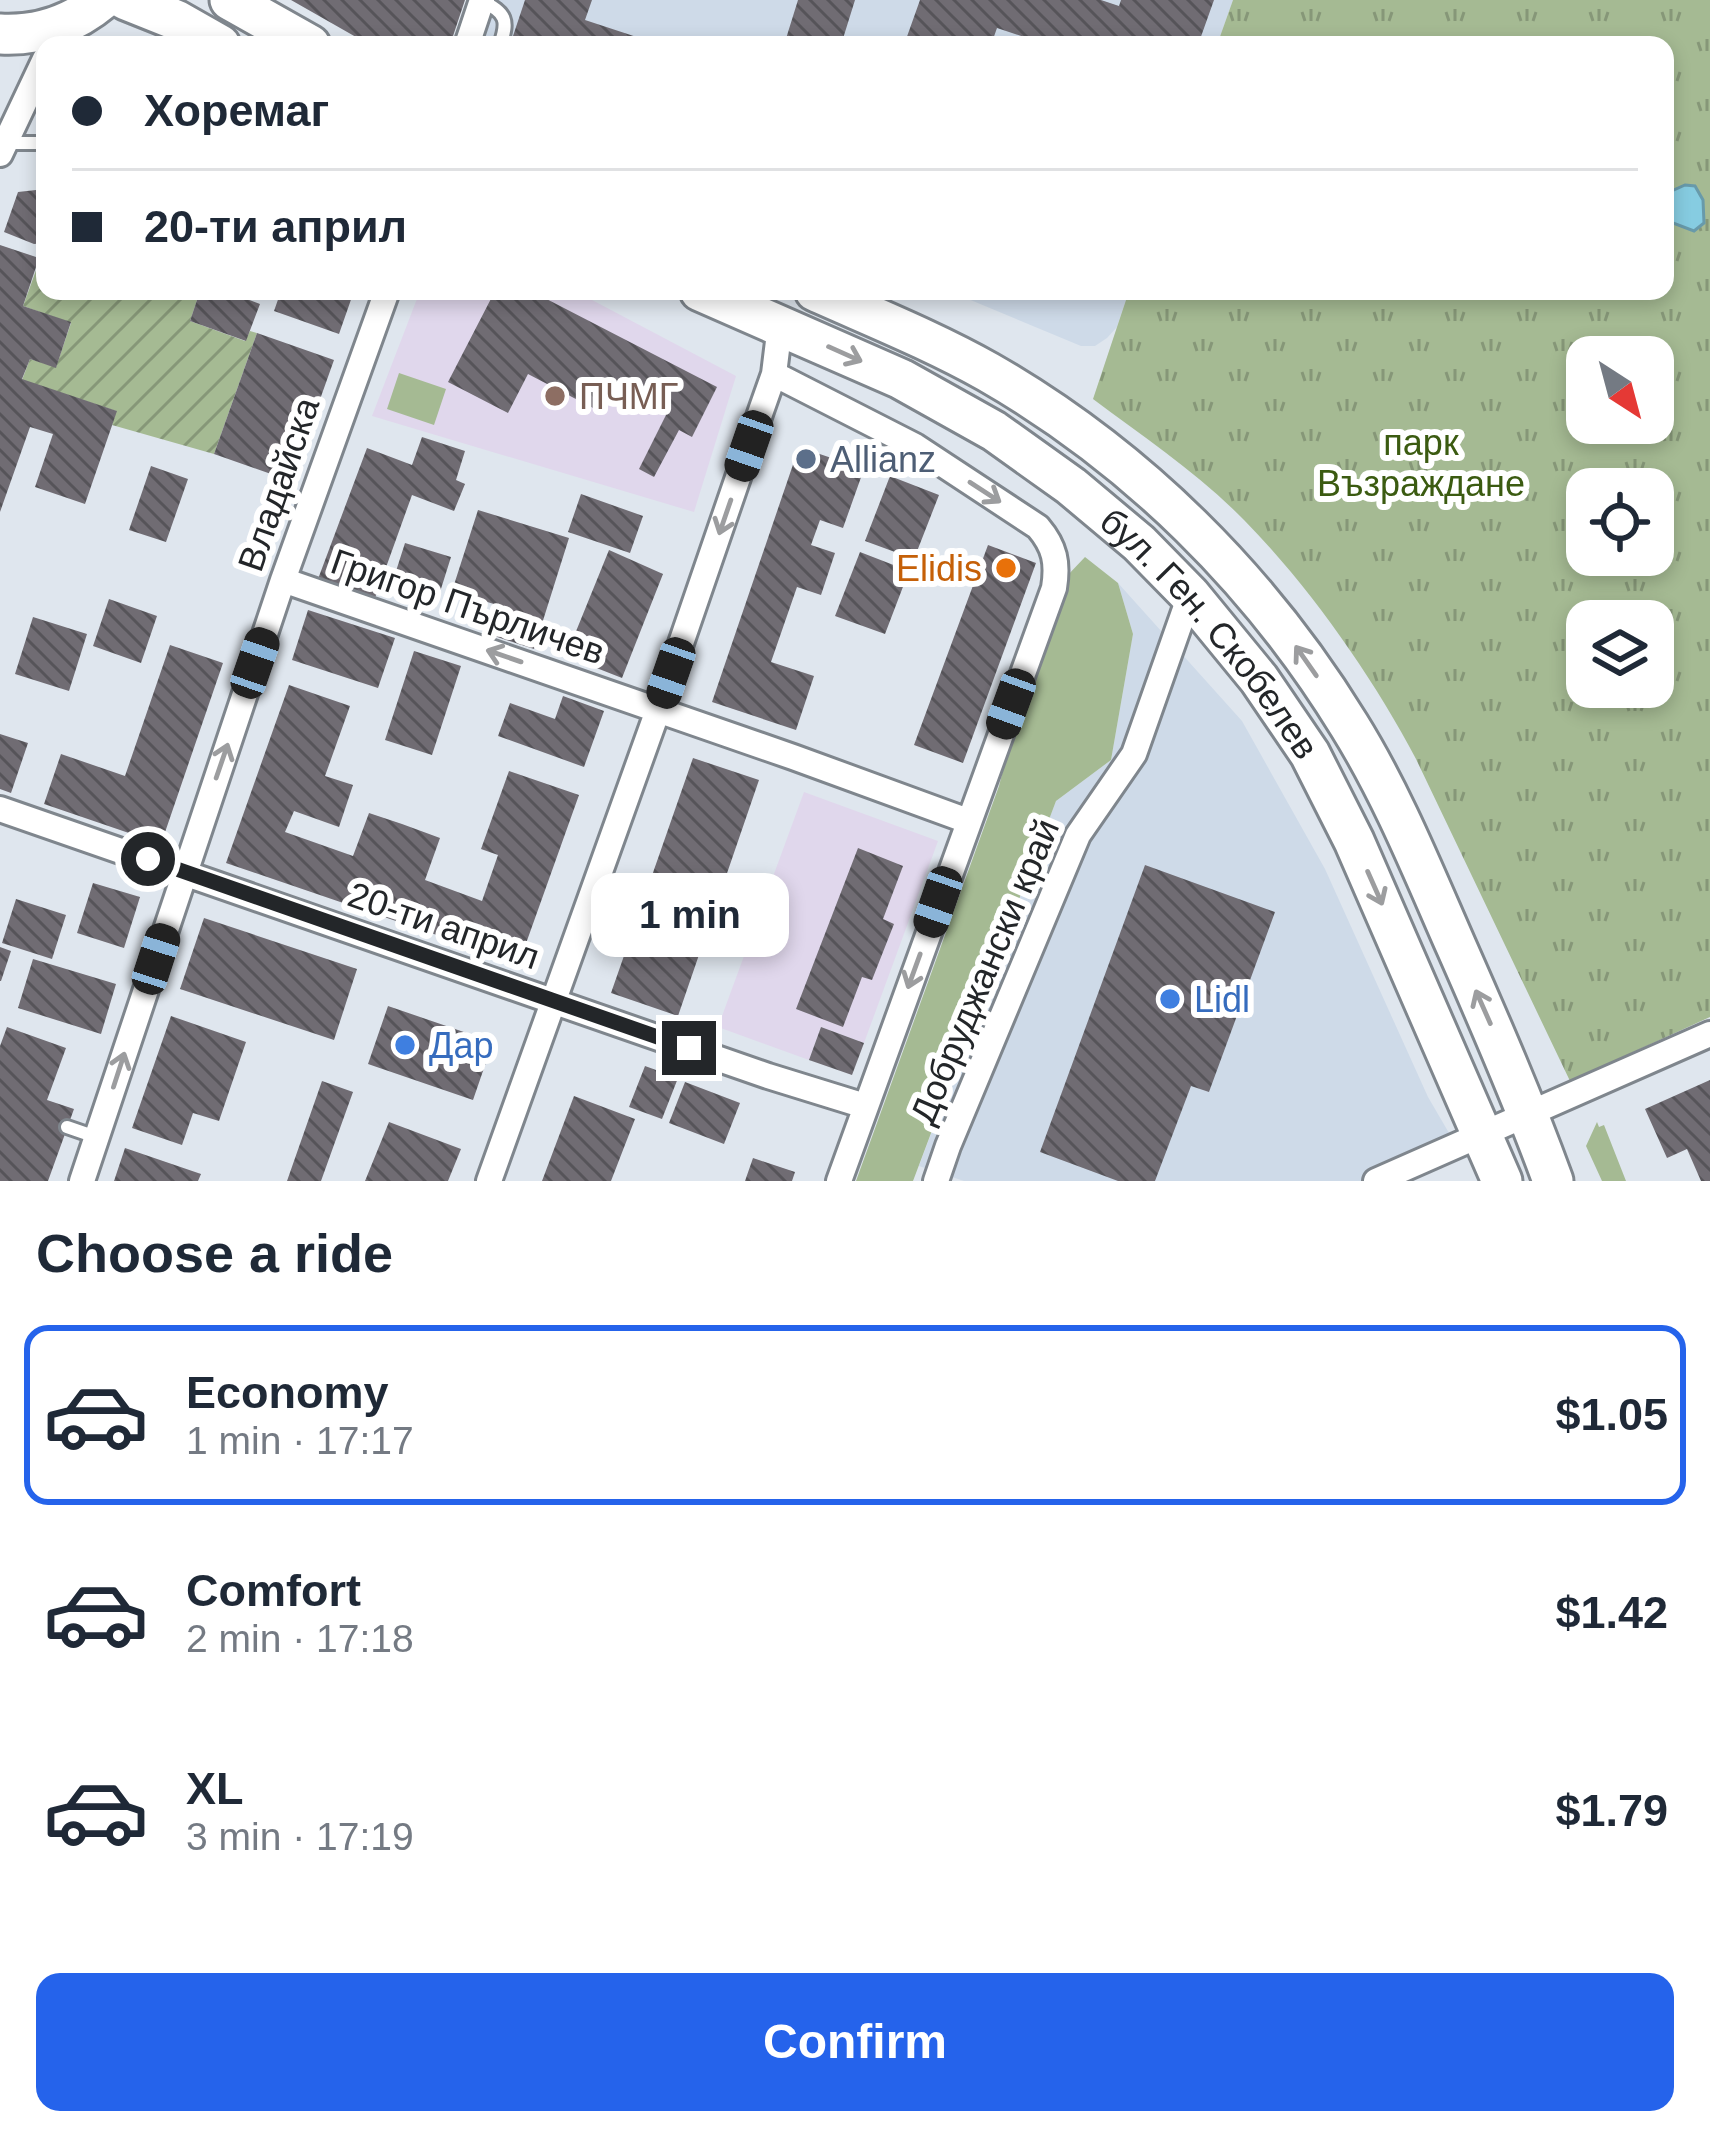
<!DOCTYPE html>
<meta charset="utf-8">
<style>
body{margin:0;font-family:Arial,sans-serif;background:#f2f2f3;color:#1f2937;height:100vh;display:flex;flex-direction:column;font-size:45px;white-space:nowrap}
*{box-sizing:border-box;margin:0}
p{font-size:39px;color:#747a83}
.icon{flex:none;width:66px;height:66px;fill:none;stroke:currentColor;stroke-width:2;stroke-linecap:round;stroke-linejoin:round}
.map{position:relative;height:1181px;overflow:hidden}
.panel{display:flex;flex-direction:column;background:#fff;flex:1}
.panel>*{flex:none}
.banner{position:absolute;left:36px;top:36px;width:1638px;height:264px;border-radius:24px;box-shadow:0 6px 18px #0003;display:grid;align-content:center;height:264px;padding:0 36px;background:#fff}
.needle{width:78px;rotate:144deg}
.fabs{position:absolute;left:1566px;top:336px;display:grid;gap:24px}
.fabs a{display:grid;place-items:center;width:108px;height:108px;border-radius:24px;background:#fff;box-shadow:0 6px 18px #0003;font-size:60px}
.end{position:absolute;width:54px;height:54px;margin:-27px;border:15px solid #232629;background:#fff;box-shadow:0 0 0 6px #fff}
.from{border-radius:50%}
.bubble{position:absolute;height:84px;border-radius:24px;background:#fff;box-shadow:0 6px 18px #0003;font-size:39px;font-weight:600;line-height:84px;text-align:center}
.car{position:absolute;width:36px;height:72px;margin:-36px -18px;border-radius:15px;box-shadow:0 0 9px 3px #0007;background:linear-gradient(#222 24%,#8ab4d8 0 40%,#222 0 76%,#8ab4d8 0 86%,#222 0)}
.banner b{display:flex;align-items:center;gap:42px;height:114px;font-size:45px}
.banner b+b{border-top:3px solid #e0e1e3}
.banner i{width:30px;height:30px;background:#1f2937}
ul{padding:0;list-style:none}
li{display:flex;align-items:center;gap:36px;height:180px;margin:0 24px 18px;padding:0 12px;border:6px solid transparent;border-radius:24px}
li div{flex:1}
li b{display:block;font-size:45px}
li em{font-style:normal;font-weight:600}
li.selected{border-color:#2563eb}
li>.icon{width:108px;height:108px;stroke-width:1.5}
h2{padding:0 36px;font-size:54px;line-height:144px}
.cta{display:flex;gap:24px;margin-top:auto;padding:24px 36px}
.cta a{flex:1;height:138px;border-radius:24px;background:#2563eb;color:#fff;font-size:48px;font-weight:600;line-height:138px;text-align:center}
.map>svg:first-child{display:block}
.built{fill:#cedae8}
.education{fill:#e0d7ec}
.grass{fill:#a5ba93}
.park{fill:url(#park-tufts);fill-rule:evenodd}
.garden{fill:url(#garden-furrows)}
.water{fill:#86cce1;stroke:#689aaa;stroke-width:3}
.building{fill:url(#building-back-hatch)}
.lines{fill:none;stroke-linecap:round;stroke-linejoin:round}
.service-casing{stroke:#7f868d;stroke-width:18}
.minor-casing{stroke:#7f868d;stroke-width:30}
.primary-casing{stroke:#7f868d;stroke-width:45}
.service{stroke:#fff;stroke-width:12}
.minor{stroke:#fff;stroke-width:24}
.primary{stroke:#fff;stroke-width:39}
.oneway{stroke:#9c9d9f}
.route{stroke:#232629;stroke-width:15}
.education-dot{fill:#8d6e63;stroke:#fff;stroke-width:4.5}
.service-dot{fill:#5c6f8a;stroke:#fff;stroke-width:4.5}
.food-dot{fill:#e8710a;stroke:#fff;stroke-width:4.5}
.shop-dot{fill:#3f7fe0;stroke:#fff;stroke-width:4.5}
.labels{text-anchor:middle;stroke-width:12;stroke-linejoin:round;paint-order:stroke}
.education-label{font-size:36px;fill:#785e54;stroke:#fff;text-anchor:start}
.park-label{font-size:36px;fill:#3b5b11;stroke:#fff}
.service-label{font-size:36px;fill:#4e5e75;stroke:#fff;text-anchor:start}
.street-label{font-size:36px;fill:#232629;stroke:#fff}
.food-label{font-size:36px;fill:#c56008;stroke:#fff;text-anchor:end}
.shop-label{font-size:36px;fill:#366cbe;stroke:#fff;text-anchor:start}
</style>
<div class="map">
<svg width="1710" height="1181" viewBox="0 0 1710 1181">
<defs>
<pattern id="park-tufts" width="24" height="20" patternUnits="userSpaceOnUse" patternTransform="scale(3)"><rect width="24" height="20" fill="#a5ba93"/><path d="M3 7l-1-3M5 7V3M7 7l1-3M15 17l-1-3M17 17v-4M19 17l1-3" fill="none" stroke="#869778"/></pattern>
<pattern id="garden-furrows" width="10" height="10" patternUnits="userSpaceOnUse" patternTransform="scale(3)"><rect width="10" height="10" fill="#a5ba93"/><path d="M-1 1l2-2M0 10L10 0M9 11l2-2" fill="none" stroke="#869778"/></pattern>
<pattern id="building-back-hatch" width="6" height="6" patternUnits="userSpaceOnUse" patternTransform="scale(3)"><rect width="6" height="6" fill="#706c73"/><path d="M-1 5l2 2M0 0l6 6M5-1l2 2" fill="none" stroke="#565459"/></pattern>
</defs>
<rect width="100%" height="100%" fill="#dfe6ee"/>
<path class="built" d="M482 0H1233L1217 45H467Z
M949 291H1129L1117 327 1107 338 1095 346H1081Z
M1118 583 1242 721 1325 869 1428 1097 1456 1145 1381 1181H964L919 1166 1056 801 1111 760 1133 634Z"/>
<path class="education" d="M420 291H575L736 376 694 512 372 416Z
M804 792 938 841 864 1043 821 1027 809 1060 718 1027Z"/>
<path class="grass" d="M399 373 446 389 434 425 387 409Z
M1085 557 1118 583 1133 634 1111 760 1056 801 913 1181H856L999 786 1017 714 1066 577Z
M1597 1122 1599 1127 1604 1125 1626 1181H1602L1586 1146Z"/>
<path class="park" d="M1233 0H1710V1017L1570 1081 1416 759C1373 677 1309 586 1244 520 1199 474 1145 438 1093 399L1129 291H1665V45H1217ZM1587 357H1653V423H1587ZM1587 489H1653V555H1587ZM1587 621H1653V687H1587Z"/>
<path class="garden" d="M45 246V291H200L190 321 245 341 250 331 257 333 214 454 112 425 116 411 22 380 30 359 56 367 71 323 23 306Z"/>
<path class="water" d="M1685 185 1695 186 1703 200 1704 223 1694 231 1665 220V194Z"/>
<path class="building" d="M291 0H465L450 45H370Z
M525 0H592L585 20 661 45H510Z
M798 0H855L841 45H784Z
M920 0H1101L1119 6 1121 0H1214L1198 45H1048L997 28 991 45H904Z
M45 189V243L34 244 4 232 18 192Z
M0 245 39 258 23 306 71 322 56 368 30 359 22 379 117 411 85 504 35 487 53 434 30 427 0 512Z
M200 291H226L260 304 246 341 190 321Z
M281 291H354L339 334 274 311Z
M495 291H531L717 387 692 437 679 430 654 477 639 469 666 415 607 384 595 409 528 374 508 413 448 382Z
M257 333 334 360 291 481 214 454Z
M422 437 465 451 456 480 465 484 454 511 412 495 375 598 318 579 367 448 412 465Z
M799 447 864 469 843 528 820 520 811 545 835 553 821 595 797 587 771 662 814 676 796 730 712 702Z
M151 466 188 479 166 542 129 530Z
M890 476 939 495 914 559 865 541Z
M581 494 643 516 630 553 568 532Z
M478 510 569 538 534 649 488 634 497 605 452 591Z
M405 543 451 557 435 608 389 593Z
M988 545 1036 563 963 763 914 745Z
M609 550 663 574 622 678 566 656Z
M860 552 909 571 885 634 835 616Z
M109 599 157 616 141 663 93 646Z
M308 610 395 638 378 688 292 660Z
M33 617 87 634 69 691 15 674Z
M170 645 223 663 161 844 44 804 61 754 125 776Z
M414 651 461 666 432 755 385 740Z
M289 685 350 706 325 776 353 785 339 827 294 811 285 832 353 856 369 813 402 824 440 838 425 880 482 901 498 855 481 849 509 771 579 795 519 963 226 863Z
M563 696 604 711 584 767 498 736 510 703 555 719Z
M0 734 28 743 11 793 0 789Z
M693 758 759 780 678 1016 611 993Z
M858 848 903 866 883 919 894 924 872 980 862 977 843 1027 796 1009Z
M1145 865 1275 912 1209 1092 1191 1086 1155 1181H1118L1040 1152Z
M93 883 140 897 124 948 77 933Z
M16 899 66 915 52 959 2 943Z
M204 918 357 969 334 1040 180 989Z
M0 947 11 951 1 981H0Z
M33 959 116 984 101 1034 18 1008Z
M388 1006 493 1042 473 1100 368 1064Z
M171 1016 246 1042 219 1121 193 1113 182 1145 132 1128Z
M7 1027 66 1048 47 1100 74 1109 48 1181H0V1046Z
M821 1027 864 1043 852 1075 809 1060Z
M645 1066 678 1078 662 1119 629 1107Z
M1710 1080V1181H1701L1687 1149 1667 1158 1645 1109Z
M322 1081 353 1092 321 1181H287Z
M685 1082 740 1103 724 1144 669 1123Z
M574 1096 635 1119 611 1181H542Z
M389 1122 461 1149 448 1181H365Z
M125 1148 201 1174 198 1181H114Z
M753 1158 795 1172 792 1181H745Z"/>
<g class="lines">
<g class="service-casing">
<path id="service" d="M482 1C506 13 509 20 500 45
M5 143H45
M67 1127 96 1137"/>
</g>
<g class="minor-casing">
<path id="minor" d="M467 45 482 0
M0 154 45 59
M774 374 915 446 1038 527C1055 547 1058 563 1054 588L839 1181
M283 580 793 757 968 821
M0 809 768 1076 865 1106
M82 1181 283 580 387 291
M489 1181 658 710 762 408 774 374 780 325
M936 1181 948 1146 1078 835 1134 754 1190 595
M1376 1181 1710 1034"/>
</g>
<g class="primary-casing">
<g id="primary">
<path d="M126 0 176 20 220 45"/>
<path d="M230 0 310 45"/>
<path d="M0 34C38 36 72 25 102 0"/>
<path id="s1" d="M700 291 901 379 994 431 1071 486 1139 543 1190 595 1259 679 1310 754 1354 841 1502 1181"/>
<path d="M815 291C873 317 933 341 988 372 1136 457 1260 580 1349 725 1392 794 1423 871 1456 946 1490 1023 1524 1101 1553 1181"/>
</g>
</g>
<use href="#service" class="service"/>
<use href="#minor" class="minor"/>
<use href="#primary" class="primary"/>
</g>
<defs><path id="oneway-shaft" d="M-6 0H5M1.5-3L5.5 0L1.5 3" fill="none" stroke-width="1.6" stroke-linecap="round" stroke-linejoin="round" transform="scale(3)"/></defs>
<g class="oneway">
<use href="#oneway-shaft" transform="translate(845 354) rotate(24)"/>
<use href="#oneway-shaft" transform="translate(985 492) rotate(33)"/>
<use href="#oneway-shaft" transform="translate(725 517) rotate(109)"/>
<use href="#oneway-shaft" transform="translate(504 656) rotate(-161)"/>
<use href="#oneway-shaft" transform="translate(1306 661) rotate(-125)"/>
<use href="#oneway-shaft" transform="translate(222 761) rotate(-71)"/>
<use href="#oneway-shaft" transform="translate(1375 888) rotate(66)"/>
<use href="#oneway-shaft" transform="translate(914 971) rotate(110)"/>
<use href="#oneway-shaft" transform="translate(1483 1007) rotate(-114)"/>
<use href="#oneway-shaft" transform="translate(119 1070) rotate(-72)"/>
</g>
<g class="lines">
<path class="route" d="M148 859 689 1048"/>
</g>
<circle class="education-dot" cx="555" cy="396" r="12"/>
<circle class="service-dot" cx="806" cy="459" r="12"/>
<circle class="food-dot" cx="1006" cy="568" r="12"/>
<g class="shop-dot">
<circle cx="1170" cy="999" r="12"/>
<circle cx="405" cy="1045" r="12"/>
</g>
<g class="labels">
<g class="education-label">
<text x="579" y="409">ПЧМГ</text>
</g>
<g class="park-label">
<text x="1421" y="455">парк<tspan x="1421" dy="41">Възраждане</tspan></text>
</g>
<g class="service-label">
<text x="830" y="472">Allianz</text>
</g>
<g class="street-label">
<text transform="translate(278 484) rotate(-71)" y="13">Владайска</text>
<text transform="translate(468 606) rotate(19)" y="13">Григор Пърличев</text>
<text dy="13" stroke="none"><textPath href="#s1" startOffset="624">бул. Ген. Скобелев</textPath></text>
<text transform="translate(444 925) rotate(19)" y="13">20-ти април</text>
<text transform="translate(984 971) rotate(-67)" y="13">Добруджански край</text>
</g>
<g class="food-label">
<text x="982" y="581">Elidis</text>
</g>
<g class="shop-label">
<text x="1194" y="1012">Lidl</text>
<text x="429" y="1058">Дар</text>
</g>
</g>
</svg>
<div class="fabs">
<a><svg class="needle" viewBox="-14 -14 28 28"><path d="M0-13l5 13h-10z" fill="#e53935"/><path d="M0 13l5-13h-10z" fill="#747a83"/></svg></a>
<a><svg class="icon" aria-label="locate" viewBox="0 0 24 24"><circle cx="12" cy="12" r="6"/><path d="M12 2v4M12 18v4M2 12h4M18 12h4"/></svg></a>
<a><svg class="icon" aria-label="layers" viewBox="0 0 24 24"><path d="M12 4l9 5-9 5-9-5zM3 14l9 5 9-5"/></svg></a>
</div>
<i class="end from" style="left:148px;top:859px"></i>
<i class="end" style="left:689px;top:1048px"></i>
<div class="bubble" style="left:591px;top:873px;width:198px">1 min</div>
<i class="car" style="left:749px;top:446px;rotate:199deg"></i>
<i class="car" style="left:255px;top:663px;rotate:19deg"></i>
<i class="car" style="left:671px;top:673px;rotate:199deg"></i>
<i class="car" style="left:1011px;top:704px;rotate:200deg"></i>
<i class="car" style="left:938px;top:902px;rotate:199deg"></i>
<i class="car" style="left:156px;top:959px;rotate:18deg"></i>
<div class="banner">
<b><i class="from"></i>Хоремаг</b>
<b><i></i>20-ти април</b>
</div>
</div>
<section class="panel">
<h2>Choose a ride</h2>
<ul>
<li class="selected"><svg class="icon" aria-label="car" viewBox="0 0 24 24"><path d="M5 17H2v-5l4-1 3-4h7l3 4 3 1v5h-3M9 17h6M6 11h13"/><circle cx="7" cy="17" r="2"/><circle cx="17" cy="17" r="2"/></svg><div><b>Economy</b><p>1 min · 17:17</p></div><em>$1.05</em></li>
<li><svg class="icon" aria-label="car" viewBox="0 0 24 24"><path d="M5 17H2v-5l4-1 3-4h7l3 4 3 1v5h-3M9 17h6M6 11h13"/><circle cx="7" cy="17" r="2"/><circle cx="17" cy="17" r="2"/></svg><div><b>Comfort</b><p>2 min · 17:18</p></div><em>$1.42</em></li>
<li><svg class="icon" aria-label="car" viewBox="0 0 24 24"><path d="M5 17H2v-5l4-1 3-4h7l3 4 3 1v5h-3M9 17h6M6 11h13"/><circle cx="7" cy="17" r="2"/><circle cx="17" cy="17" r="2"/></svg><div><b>XL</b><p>3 min · 17:19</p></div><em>$1.79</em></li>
</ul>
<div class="cta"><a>Confirm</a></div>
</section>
